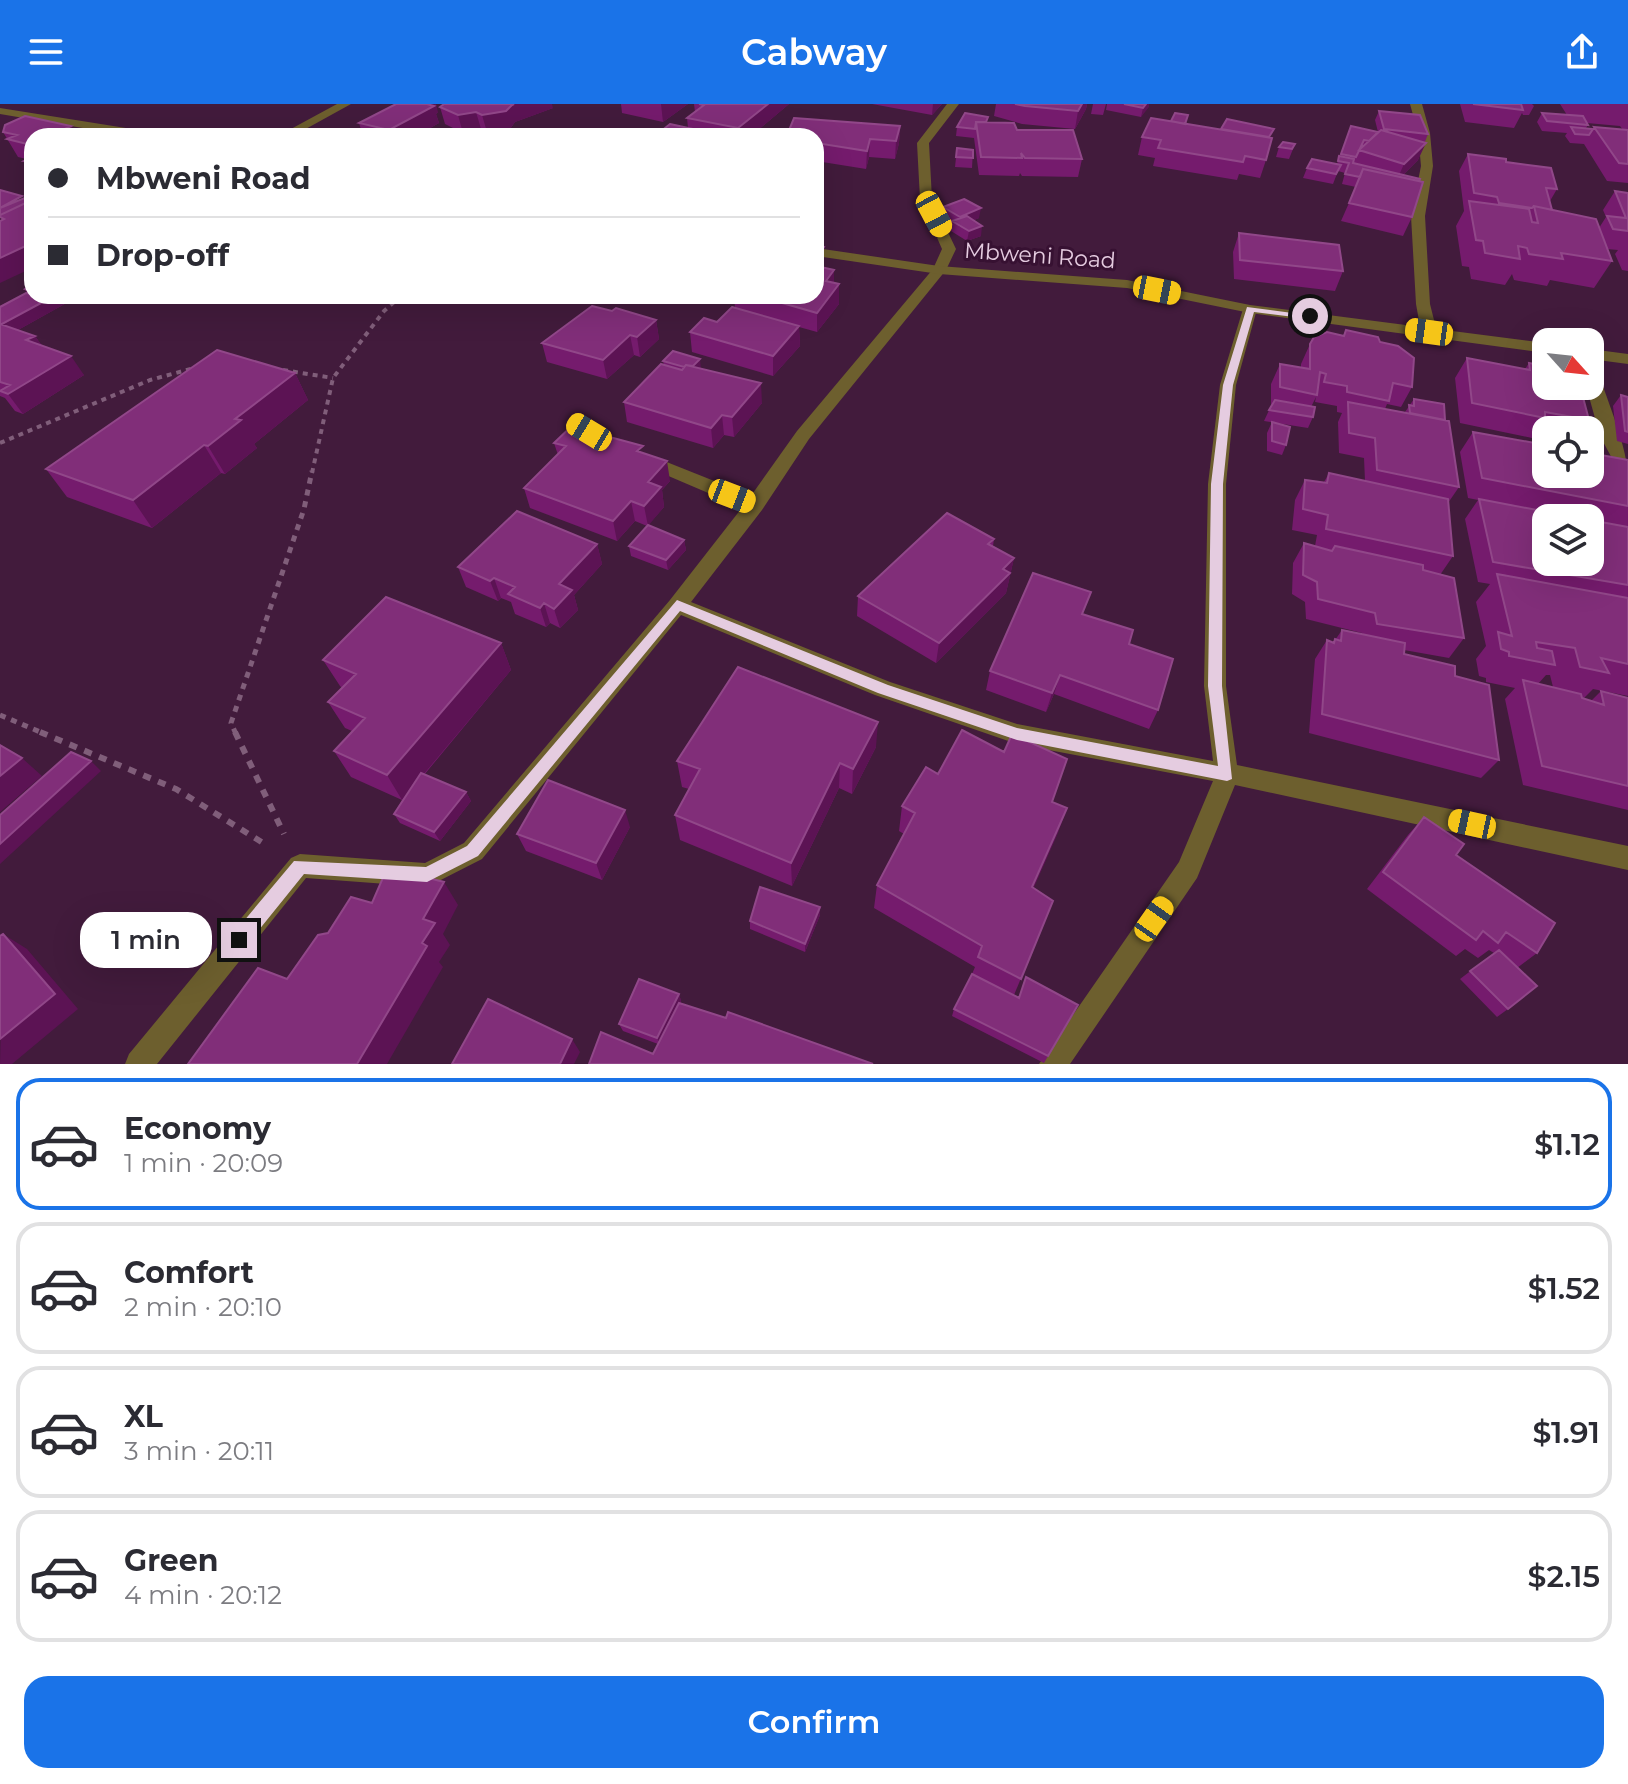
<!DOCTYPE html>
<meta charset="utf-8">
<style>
body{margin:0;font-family:Montserrat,sans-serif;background:#f2f2f3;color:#2b2b33;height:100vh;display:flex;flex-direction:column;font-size:30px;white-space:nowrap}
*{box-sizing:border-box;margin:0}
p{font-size:26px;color:#7c7c81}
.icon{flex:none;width:44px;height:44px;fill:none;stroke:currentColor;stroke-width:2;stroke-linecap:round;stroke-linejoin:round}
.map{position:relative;height:960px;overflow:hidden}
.details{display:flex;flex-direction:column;background:#fff;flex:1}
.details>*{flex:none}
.banner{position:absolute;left:24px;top:24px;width:800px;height:176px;border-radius:24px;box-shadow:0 8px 32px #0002;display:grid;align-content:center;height:176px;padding:0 24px;background:#fff}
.needle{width:52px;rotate:117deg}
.tools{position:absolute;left:1532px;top:224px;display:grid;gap:16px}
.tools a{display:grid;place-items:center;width:72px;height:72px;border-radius:16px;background:#fff;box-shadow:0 8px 32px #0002;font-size:40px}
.end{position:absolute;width:36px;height:36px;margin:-18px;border:10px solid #e5cce0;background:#111;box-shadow:0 0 0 4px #111}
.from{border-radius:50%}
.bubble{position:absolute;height:56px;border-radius:24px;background:#fff;box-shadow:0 8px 32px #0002;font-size:26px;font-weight:600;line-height:56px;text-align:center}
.car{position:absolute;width:24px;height:48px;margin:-24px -12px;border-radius:10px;box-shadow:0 0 6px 2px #0007;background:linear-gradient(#f5c518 24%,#345 0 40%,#f5c518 0 76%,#345 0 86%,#f5c518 0)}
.banner b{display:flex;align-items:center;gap:28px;height:76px;font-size:30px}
.banner b+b{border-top:2px solid #e1e1e2}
.banner i{width:20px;height:20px;background:#2b2b33}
ul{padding:14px 0 0;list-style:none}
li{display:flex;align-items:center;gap:24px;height:132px;margin:0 16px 12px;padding:0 8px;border:4px solid #e1e1e2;border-radius:24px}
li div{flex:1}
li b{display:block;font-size:30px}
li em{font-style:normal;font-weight:600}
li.on{border-color:#1a73e8}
li>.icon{width:72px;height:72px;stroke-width:1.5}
.action{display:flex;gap:16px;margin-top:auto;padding:16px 24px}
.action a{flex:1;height:92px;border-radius:24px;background:#1a73e8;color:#fff;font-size:32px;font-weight:600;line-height:92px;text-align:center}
header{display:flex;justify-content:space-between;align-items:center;height:104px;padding:0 24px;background:#1a73e8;color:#fff;font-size:36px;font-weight:600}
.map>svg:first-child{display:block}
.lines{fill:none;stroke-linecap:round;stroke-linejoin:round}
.path-far2{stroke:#805e7a;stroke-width:4;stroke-dasharray:5 5;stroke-linecap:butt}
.path-far1{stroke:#805e7a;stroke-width:5;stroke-dasharray:6 6;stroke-linecap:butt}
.path{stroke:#805e7a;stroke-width:6;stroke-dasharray:8 8;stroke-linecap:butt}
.service{fill:#6d5f2e;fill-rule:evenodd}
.minor{fill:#6d5f2e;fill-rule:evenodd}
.tertiary{fill:#6d5f2e;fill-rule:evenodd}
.wall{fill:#751b6d;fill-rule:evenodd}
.shaded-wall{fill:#5c1354}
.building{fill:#812e79;stroke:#914789;stroke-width:2}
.route{fill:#e5cce0}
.labels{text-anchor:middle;stroke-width:6;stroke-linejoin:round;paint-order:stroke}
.far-street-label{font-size:22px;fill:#e5cce0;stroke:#371132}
</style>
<header><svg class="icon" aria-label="menu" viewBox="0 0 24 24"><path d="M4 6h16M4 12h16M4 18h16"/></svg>Cabway<svg class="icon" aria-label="share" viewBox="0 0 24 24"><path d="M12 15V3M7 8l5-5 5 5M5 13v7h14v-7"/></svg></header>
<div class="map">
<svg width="1628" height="960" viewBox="0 0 1628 960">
<rect width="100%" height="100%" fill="#421b3c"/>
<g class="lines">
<path class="path-far2" d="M283 266 333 274
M0 339 150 276 194 264
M312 369 333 274 384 207 401 192"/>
<path class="path-far1" d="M0 611 45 630
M236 630 231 619 304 405 312 367"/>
<path class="path" d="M40 628 176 685 268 742
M235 628 284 730"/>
<path class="service" d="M644 349 762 396 764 401 755 407 748 406 638 359 635 355 638 351Z"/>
<path class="minor" d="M337 0H351L293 32H278Z
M947 0H959L929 39 932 95 956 145 946 166 809 335 762 406 691 498 890 578 1017 620 1213 657 1204 582 1208 380 1220 281 1243 205 1245 202H1255L1257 205 1236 281 1226 380V582L1237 661 1628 742V766L1235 681 1197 774 1070 960H1039L1179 758 1213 677 1017 640 875 591 681 511 482 755 427 783 306 774 157 960H125L129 950 291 754 300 750 425 759 464 739 670 496 748 396 797 327 933 165 942 145 920 95 917 39Z
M1410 0H1422L1430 29 1433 62 1425 112 1430 200 1437 228 1429 233 1421 228 1416 200 1411 112 1421 62 1418 29Z
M1590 262 1598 267C1608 300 1628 343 1628 375L1622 373 1600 332 1586 282H1590Z"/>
<path class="tertiary" d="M0 4 151 28 157 32H130L0 10Z
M816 144 939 162 1127 176 1250 201 1546 239V249L1250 209 1127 184 939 170 816 152Z
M1590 245 1628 250V260L1590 255Z"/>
</g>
<path class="wall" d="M621 0H688L663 18 622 9Z
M694 0H789L751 32H637H655L688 24 687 14 695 8Z
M872 0H942L932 11Z
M996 0H1087L1086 5 1075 25 1022 20 994 12Z
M1093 0H1106L1103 11 1091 10Z
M1107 0H1149L1141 13 1106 6Z
M1460 0H1532L1534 2 1529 11H1523L1522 9 1514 24 1465 18Z
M1560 0H1628V79L1607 77 1584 40 1570 39 1565 32 1567 29 1542 27 1537 18 1542 9 1567 11ZM1587 19 1620 22 1623 26 1594 23 1593 25 1586 24 1588 21Z
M440 3 553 4 515 18 510 25 487 28 481 25 463 29 445 20Z
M1379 7 1428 30 1418 56 1403 71 1412 113 1403 132 1341 117 1356 83 1342 80 1345 69 1338 67 1333 80 1303 74 1307 64 1337 60 1351 22 1378 28 1375 16Z
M438 8 436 10 439 19 416 32H363L359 19Z
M987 18 1017 26 1082 55 1078 73 1022 72 1020 69 1019 72 979 71 974 34 956 32 957 23Z
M1186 20 1271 34 1266 56 1260 74 1239 70 1237 76 1153 62 1155 54 1138 51 1142 33Z
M71 22 77 32H32V69L24 57 27 55 18 53 3 28Z
M900 22 899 39 895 55 869 53 866 65 816 57V32H787V31Z
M1295 40 1289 55 1276 53 1279 43Z
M957 44 973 46 972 64 955 63Z
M1468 50 1506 58 1557 85 1550 97 1552 106 1599 124 1606 113 1603 106 1615 87 1628 89V167L1622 166 1615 150 1618 146 1607 145 1612 157 1594 184 1550 176 1547 182 1514 176 1512 170 1505 181 1471 175 1469 163 1462 162 1456 122 1464 107 1459 67Z
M943 103 979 114 974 116 981 132 967 137 951 127 952 119 942 113Z
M1239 129 1343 167 1335 187 1234 175 1233 148Z
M816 141 824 162 823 164 834 179 839 180V200L817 228 799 223 800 242 773 272 692 248 690 228 717 218 735 204 734 192H816Z
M32 181V192H79L18 226 35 232 42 242 84 271 23 310 15 307 5 294 0 292V202L27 189 25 185Z
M455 192H500L491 200Z
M656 216 659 235 640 253 634 251 607 275 547 258 542 239Z
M1346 226 1380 238 1412 283 1401 303 1387 300 1385 305 1405 308 1414 295 1445 316 1459 383 1448 399 1453 452 1440 471 1464 534 1449 554 1404 546V550L1455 572 1499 656 1481 674 1309 629 1315 555 1327 536 1333 539 1342 526 1363 530 1362 529 1306 515 1305 498 1292 490 1293 459 1304 439 1315 442 1317 431 1292 426 1295 396 1305 376 1324 378 1329 369 1365 377 1364 354 1339 349 1338 318 1342 309 1337 308V302L1315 298 1316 293 1311 303 1313 313 1308 324 1264 317 1271 302V280L1280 260 1301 264V260L1310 240 1343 232Z
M1467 254 1525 265 1529 259 1589 316 1582 326H1546V331L1535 329 1532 334 1460 319 1455 274Z
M663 257 701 264 762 299 734 333 724 331 713 344 627 318 624 298 664 261Z
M295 269 308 296 254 340 257 344 225 370 221 369 152 424 67 393 46 365Z
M1621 291 1628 293V340L1617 337 1613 302Z
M1272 318 1286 341 1282 351 1267 347V329Z
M594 325 595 329 644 350 670 377 662 386 664 403 648 421 684 436 686 446 668 466 631 452 629 442 647 422 635 417 617 437 530 404 524 384 558 351 554 339Z
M1473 328 1628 356V592L1593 585 1583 595 1591 597 1601 587 1628 594V706L1523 681 1505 595 1515 584 1486 578V574L1479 572 1476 555 1486 542 1476 498 1490 480 1478 478 1465 415 1478 396 1468 394 1460 348ZM1546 414H1590V458ZM1546 571H1550L1553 583 1538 580Z
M994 435 993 442 1014 454 1006 489 936 559 857 512 858 492Z
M597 440 602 460 574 491 578 506 560 524 550 519 546 523 515 510 511 498 501 494 498 497 466 483 458 463Z
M1084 510 1129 540 1158 606 1149 625 1054 590 1046 608 986 586 990 567Z
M501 539 511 566 424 671 466 688 471 697 440 737 400 719 394 710 402 696 351 673 334 647 352 627 345 624 328 598 342 584 340 582 323 556Z
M876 643 852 690 839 684 792 782 680 736 675 711 689 685 682 683 677 657Z
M938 670 1052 698 1067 704 1033 784 1053 797 1014 891 1018 894 1078 901 1044 959 952 912 954 905 972 870 975 863 874 804 877 781 904 730 899 727 902 702Z
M1424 713 1537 849 1517 864 1508 905 1497 913 1460 875 1494 849 1489 846 1478 854 1465 845 1456 852 1367 785 1408 731Z
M630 723 602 776 526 747 517 730Z
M820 803V811L805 848 750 825V817Z
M679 890 681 897 680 900 873 960 653 950 658 940 623 927 619 920Z"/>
<path class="shaded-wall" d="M422 0H436L438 8 436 10 439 19 416 32H391L389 26Z
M514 0H552L553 4 515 18 510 25 487 28 482 11Z
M661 0H688L663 18Z
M768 0H789L751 32H739L738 24Z
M933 0H942L932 11Z
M1082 0H1087L1086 5 1075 25 1078 7Z
M1146 0H1149V3L1141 13 1143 4Z
M476 8 481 25 463 29 458 11Z
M71 22 77 32H50Z
M900 22 899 39 895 55 896 37Z
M870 35 869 53 866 65 867 47Z
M1426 39 1418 56 1396 78 1404 60Z
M981 104 979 114 959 123 960 113Z
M982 122 981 132 967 137 969 127Z
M32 139V164L0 179V154Z
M824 143V162L816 176V157Z
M834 166V186L826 177Z
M839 180V200L817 228V209Z
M54 192H79L0 236V222Z
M488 192H500L491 200Z
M656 216 659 235 640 253 637 233Z
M799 222 800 242 773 272V252Z
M630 231 634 251 607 275 603 256Z
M35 232 49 251 26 236Z
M71 252 84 271 23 310 8 290Z
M700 255 701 266H690Z
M295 269 308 296 254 340 257 344 225 370 208 342 235 315Z
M761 279 762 299 734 333 732 313Z
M722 311 724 331 713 344 711 324Z
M204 341 221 369 152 424 133 396Z
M667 357 670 377 662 386 664 403 648 422 644 402 648 378Z
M631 397 635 417 617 437 613 417Z
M684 436 686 446 668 466 666 456Z
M597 440 602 460 574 491 578 506 560 524 554 505 559 480Z
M1014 454 1006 489 936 559 939 539 1003 465Z
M494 474 501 494 498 497 490 477Z
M544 499 550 519 546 523 540 504Z
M501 539 511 566 402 696 387 671Z
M1060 571 1054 590 1046 608 1052 589Z
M878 618 876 643 852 690 853 665Z
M22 654 42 672 0 708V672Z
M91 657 101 667 0 760V740Z
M840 659 839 684 792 782 791 759Z
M466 688 471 697 440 737 434 728Z
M1067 704 1058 729 1024 806 1032 783Z
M625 706 630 723 602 776 596 759Z
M444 778 458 801 443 830 450 841 439 858 443 863 387 960H357L422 839 423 815Z
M820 803V811L805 848V840Z
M3 830 27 845 78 905 12 960H0Z
M679 890 681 897 660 941 657 934Z
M572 935 580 948 574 960H560Z"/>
<path class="building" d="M396 0H427L434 2 389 26 359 19Z
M444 0H514L512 1 506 7 482 11 476 8 458 11 440 3Z
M699 0H768L738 24 687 14 704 1Z
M1015 0H1082L1078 7 1025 2Z
M1124 0H1146L1143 4Z
M1473 0H1521L1523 6Z
M1379 7 1420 11 1428 30 1384 25Z
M965 9 988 13 986 18H976L975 25 957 23Z
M1175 9 1188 11 1185 20 1171 17Z
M1542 9 1583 12 1588 21 1547 17Z
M25 12 71 22 50 32H32L31 41 7 35 17 31 3 28 5 21Z
M794 14 900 22 896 37 870 35 867 47 816 39V32L787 31Z
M1151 14 1272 34 1266 56 1245 52 1243 58 1158 44 1161 36 1142 33Z
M1227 15 1274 25 1269 33 1221 25Z
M976 18 1014 19 1017 26H1073L1082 55 1025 54 1021 49 1022 54 981 53Z
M670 20 707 28 702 32H655Z
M1351 22 1378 28 1369 37 1364 36 1356 53 1341 50Z
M1571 23 1593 25 1589 31 1575 30Z
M1594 23 1628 26V60L1619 59Z
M1381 26 1426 39 1404 60 1359 46Z
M640 29 657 32H637Z
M1283 38 1295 40 1292 45 1279 43Z
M957 44 973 46V54L956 53Z
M1468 50 1506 55V58L1551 64 1557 85 1546 84 1552 106 1534 102 1532 104 1499 99 1497 93 1474 89Z
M1339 52 1354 55 1353 59 1420 75 1419 77 1363 65 1360 73 1345 70 1349 59 1338 57Z
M32 53V58L24 57Z
M1312 55 1341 61 1336 70 1307 64Z
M1363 65 1423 78 1412 113 1349 99Z
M0 86 22 92 0 104Z
M1615 87 1628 89V127L1613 125 1607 112 1626 114Z
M27 93 32 96 0 111V104Z
M964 95 981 104 960 113 943 103Z
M32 96V139L0 154V117L4 115 0 113V111Z
M1469 97 1529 105 1532 118 1538 119 1534 102 1596 115 1612 157 1561 149 1563 155 1529 150 1527 144 1518 142 1520 155 1485 149 1483 137 1476 136Z
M967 112 982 122 969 127 952 117Z
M1239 129 1339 141 1343 167 1240 156Z
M816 141 824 143 816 157Z
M816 162 834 166 826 177 839 180 817 209 758 192H816Z
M32 181V188L25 185Z
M26 189 32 190V192H54L2 220H0V203Z
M592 202 612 207 616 204 656 216 637 233 630 231 603 256 542 239Z
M732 203 799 222 773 252 690 228 704 214 717 218Z
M0 220 35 232 26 236 71 252 8 290 0 287 10 281 0 278Z
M1346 226 1378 233 1380 238 1398 242 1414 254 1412 283 1393 279 1389 297 1347 288V282L1324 278 1326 270 1320 268 1317 291 1280 283V260L1310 265V240L1314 233 1327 228 1344 232Z
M217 246 295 269 235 315 241 316 208 342 204 341 133 396 46 365Z
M673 247 700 255 693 262 686 261 684 263 663 257Z
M1467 254 1530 266 1529 259 1546 262V282H1580L1589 316 1545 308V314L1472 299Z
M661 260 682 266 686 261 761 279 732 313 722 311 711 324 624 298Z
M1621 291 1628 293V328L1625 327Z
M1414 295 1444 300 1445 316 1410 309 1409 301 1414 302Z
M1275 296 1315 303 1313 313 1269 306Z
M1348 298 1449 317 1459 383 1377 366 1375 334 1349 329Z
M576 318 594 325 591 328 643 342 637 347 667 357 648 378 661 383 644 402 631 397 613 417 524 384 566 342 554 339Z
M1272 318 1290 323 1286 341 1272 337Z
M1473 328 1546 341V370H1590V349L1628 356V402L1482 374Z
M1329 369 1448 395 1453 452 1326 425 1328 411 1303 405 1305 376 1327 379Z
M1479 395 1579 414H1546V458H1590V416L1628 423V481L1493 458Z
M517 407 597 440 559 480 572 486 554 505 544 499 540 504 508 490 515 483 494 474 490 477 458 463Z
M947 409 994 435 988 440 1014 454 1003 465 1010 469 939 539 858 492Z
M648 421 684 436 666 456 629 442Z
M1304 439 1332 447 1335 442 1423 461V466L1454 474 1464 534 1377 520 1375 509 1318 495 1317 478 1303 471Z
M1033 469 1091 488 1082 510 1133 526 1129 540 1173 555 1158 606 1060 571 1052 589 990 567Z
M1497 470 1628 494V560L1601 554 1609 569 1580 563 1575 544 1536 538 1537 544 1552 547 1555 561 1509 552V548L1501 545 1498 528 1512 532Z
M386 493 501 539 387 671 334 647 365 614 328 598 356 570 323 556Z
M1342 526 1405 539 1404 550 1455 562V572L1489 581 1499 656 1322 610 1327 536 1334 539 1335 535 1341 537Z
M738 563 878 618 853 665 840 659 791 759 675 711 700 665 677 657Z
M1523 576 1581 590 1582 594 1604 601 1601 587 1628 594V682L1542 662Z
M962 626 1004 648 1012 630 1067 655 1052 698 1067 704 1032 783 1053 797 1021 875 978 853 982 842 877 781 915 709 902 702 926 663 938 670Z
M0 641 22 654 0 672Z
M71 648 91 657 0 740V711Z
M421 669 466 688 434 728 394 710Z
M548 676 625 706 596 759 517 730Z
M1424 713 1464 740 1456 751 1555 819 1537 849 1506 828 1498 839 1483 827 1476 836 1383 768Z
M385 769 417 771 444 778 423 815 435 819 422 839 427 842 357 960H188L258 864 287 875 318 831 328 829 351 793 372 799Z
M760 783 820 803 805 840 750 817Z
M3 830 55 890 0 935V832Z
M1499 846 1537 882 1508 905 1470 867Z
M972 870 1019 894 1026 873 1078 901 1048 952 954 905Z
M639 875 679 890 657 934 619 920Z
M488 895 572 935 560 960H452Z
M679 899 726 914 728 908 873 960H589L601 928 653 950Z"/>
<path class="route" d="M1247 203 1315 212 1310 215 1254 208 1233 281 1223 380 1222 582 1232 675 1227 677 1017 636 878 589 680 507 478 752 427 778 304 770 246 842H233V830L294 757 426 763 467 742 677 496 888 581 1017 624 1218 662 1208 582 1211 380 1223 281Z"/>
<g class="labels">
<g class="far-street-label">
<text transform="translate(1040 151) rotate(4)" y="8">Mbweni Road</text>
</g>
</g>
</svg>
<div class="tools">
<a><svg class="needle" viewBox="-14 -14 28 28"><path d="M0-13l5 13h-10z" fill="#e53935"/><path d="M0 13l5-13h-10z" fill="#7c7c81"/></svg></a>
<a><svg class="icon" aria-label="locate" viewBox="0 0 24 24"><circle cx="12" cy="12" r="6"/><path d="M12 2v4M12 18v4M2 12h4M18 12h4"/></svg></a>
<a><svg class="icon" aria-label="layers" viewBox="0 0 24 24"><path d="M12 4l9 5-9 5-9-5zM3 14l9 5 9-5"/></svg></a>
</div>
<i class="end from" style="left:1310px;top:212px"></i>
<i class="end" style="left:239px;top:836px"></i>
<div class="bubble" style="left:80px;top:808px;width:132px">1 min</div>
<i class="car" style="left:934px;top:110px;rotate:152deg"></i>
<i class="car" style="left:1157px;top:186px;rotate:101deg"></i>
<i class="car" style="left:1429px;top:228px;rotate:278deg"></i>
<i class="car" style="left:589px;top:328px;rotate:301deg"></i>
<i class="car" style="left:732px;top:392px;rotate:111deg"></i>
<i class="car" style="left:1472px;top:720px;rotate:282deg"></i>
<i class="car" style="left:1154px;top:815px;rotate:35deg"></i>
<div class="banner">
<b><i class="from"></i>Mbweni Road</b>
<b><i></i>Drop-off</b>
</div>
</div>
<section class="details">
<ul>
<li class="on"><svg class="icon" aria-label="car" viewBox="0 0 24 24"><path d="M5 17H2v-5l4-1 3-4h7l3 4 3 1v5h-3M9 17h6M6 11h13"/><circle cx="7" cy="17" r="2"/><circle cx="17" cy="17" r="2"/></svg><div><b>Economy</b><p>1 min · 20:09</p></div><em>$1.12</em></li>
<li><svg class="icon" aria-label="car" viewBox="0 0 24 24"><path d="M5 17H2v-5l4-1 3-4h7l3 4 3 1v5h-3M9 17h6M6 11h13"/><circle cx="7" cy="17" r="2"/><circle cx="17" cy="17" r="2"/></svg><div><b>Comfort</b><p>2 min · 20:10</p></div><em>$1.52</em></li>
<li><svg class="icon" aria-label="car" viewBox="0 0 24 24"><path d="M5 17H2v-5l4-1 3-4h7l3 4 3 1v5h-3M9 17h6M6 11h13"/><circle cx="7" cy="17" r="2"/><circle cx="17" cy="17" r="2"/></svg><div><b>XL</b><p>3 min · 20:11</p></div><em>$1.91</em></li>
<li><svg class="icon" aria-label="car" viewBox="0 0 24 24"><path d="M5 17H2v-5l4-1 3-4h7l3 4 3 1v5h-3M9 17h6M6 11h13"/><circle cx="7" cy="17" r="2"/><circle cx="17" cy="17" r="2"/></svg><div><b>Green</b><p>4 min · 20:12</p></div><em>$2.15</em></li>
</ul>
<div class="action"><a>Confirm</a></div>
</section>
